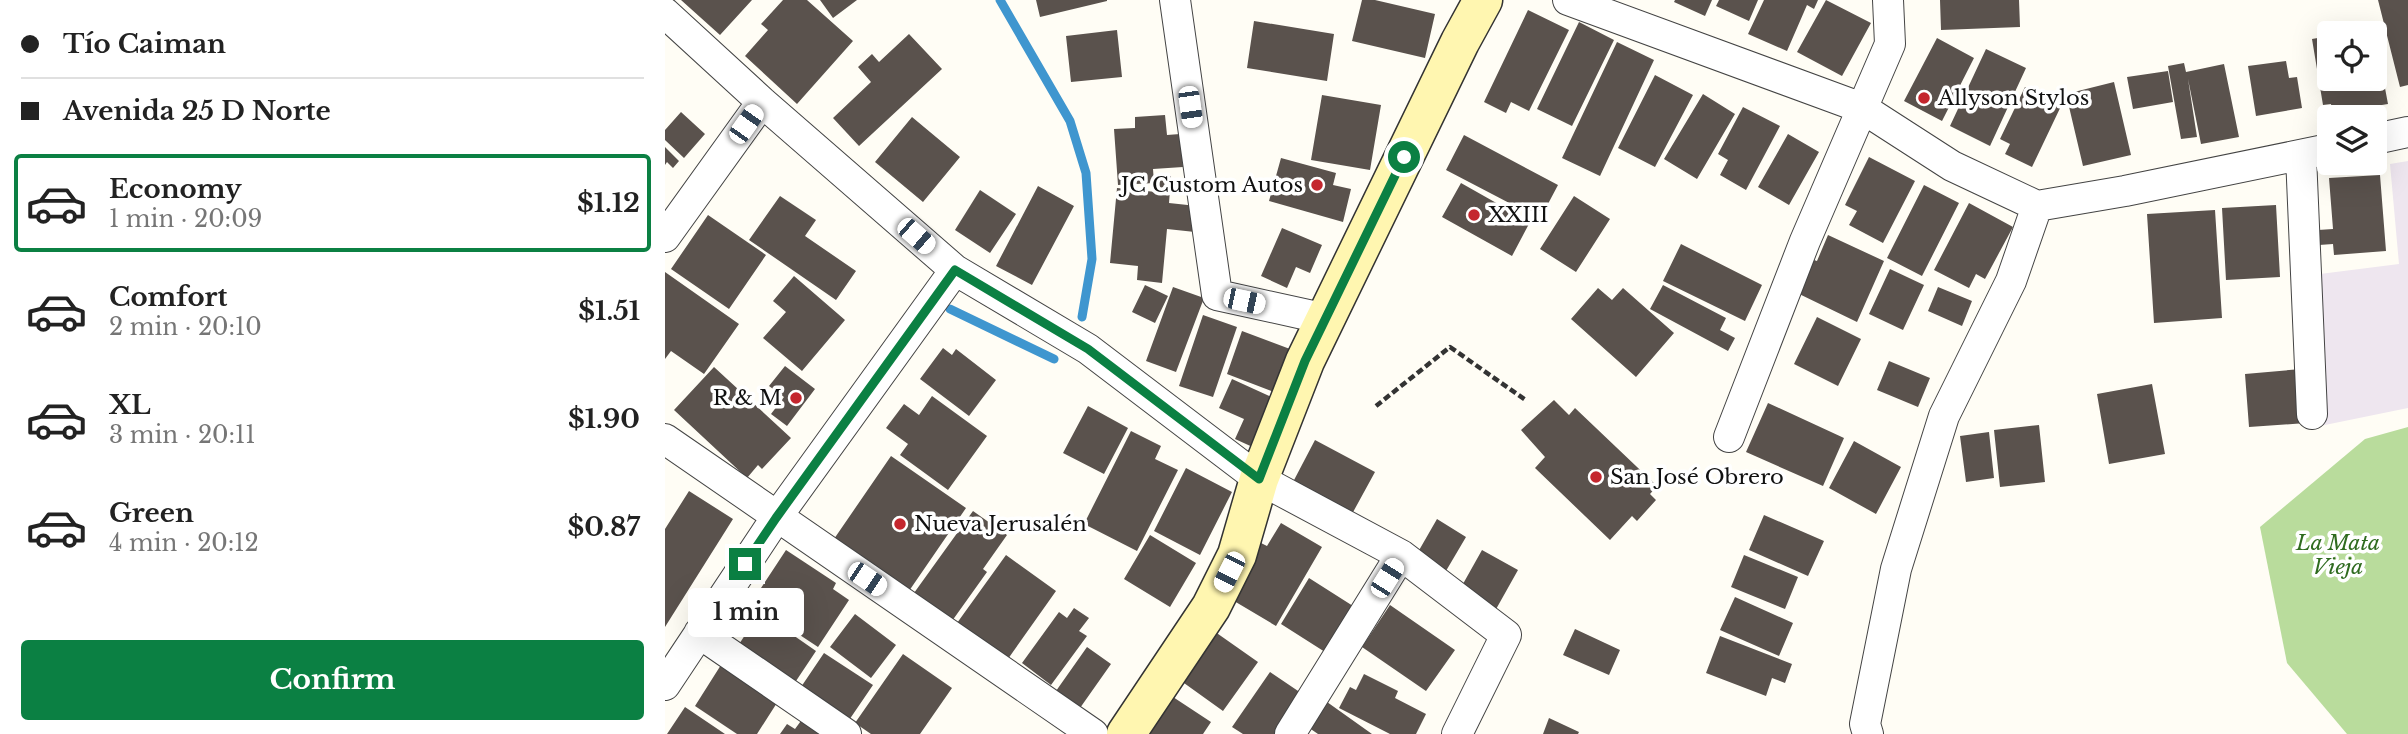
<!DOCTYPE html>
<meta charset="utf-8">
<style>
body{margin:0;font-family:"Libre Baskerville",serif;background:#f6f6f6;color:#222;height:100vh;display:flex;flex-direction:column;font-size:26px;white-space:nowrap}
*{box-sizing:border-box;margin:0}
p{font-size:23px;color:#767676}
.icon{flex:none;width:38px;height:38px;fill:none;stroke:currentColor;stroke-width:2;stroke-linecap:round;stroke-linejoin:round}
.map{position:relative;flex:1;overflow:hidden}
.side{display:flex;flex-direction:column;background:#fff;width:665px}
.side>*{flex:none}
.top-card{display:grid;align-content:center;height:154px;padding:0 21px;background:#fff}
.buttons{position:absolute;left:1652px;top:21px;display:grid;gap:14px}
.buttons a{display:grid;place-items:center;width:70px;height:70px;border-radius:7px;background:#fff;box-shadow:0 7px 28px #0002;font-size:35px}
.end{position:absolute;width:32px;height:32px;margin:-16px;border:9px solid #0b8043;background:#fff;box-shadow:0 0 0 4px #fff}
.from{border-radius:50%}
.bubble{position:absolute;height:49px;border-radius:7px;background:#fff;box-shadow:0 7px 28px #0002;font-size:23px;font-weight:700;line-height:49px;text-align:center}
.car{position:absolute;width:21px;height:42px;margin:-21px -10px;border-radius:9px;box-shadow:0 0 5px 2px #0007;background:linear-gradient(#fff 24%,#345 0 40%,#fff 0 76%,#345 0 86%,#fff 0)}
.top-card b{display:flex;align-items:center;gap:24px;height:66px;font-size:26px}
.top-card b+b{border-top:2px solid #e0e0e0}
.top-card i{width:18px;height:18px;background:#222}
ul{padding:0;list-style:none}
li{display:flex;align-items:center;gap:21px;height:98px;margin:0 14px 10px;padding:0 7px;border:4px solid transparent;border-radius:7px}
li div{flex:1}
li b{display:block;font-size:26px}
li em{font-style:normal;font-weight:700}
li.on{border-color:#0b8043}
li>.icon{width:63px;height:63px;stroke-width:1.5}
.cta{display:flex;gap:14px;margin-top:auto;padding:14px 21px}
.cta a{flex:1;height:80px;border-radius:7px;background:#0b8043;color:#fff;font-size:28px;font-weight:700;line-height:80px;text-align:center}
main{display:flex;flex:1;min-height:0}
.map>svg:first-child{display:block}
.industrial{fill:#eee6ef}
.forest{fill:#b9dc9c}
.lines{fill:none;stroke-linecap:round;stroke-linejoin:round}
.stream{stroke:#3f96cf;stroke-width:9}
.building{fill:#5a524d}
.street-casing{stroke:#444;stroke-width:32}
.secondary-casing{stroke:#333;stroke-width:41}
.path{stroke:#333;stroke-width:4.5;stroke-dasharray:7 3.5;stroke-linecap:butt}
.street{stroke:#fff;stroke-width:30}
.secondary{stroke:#fff6b0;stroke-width:38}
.route{stroke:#0b8043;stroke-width:9}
.poi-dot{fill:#c4262e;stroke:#fff;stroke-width:2.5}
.labels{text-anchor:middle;stroke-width:7;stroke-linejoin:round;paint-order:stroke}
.poi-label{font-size:21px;fill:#111;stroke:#fff;text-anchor:start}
.park-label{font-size:21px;font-style:italic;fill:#2f6b1f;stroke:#fff}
</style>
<main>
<section class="side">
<div class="top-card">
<b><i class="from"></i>Tío Caiman</b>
<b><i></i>Avenida 25 D Norte</b>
</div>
<ul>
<li class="on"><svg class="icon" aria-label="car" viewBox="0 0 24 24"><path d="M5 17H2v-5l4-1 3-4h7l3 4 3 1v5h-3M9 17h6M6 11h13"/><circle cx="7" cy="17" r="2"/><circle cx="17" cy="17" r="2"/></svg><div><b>Economy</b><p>1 min · 20:09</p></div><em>$1.12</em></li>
<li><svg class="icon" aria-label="car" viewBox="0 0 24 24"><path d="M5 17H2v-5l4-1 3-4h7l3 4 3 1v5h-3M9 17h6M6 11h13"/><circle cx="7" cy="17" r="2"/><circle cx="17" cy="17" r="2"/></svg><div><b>Comfort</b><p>2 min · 20:10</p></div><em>$1.51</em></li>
<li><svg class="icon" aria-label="car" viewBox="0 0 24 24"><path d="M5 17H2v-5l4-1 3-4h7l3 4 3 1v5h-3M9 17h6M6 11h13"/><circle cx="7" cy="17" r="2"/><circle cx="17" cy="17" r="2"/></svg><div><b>XL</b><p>3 min · 20:11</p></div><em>$1.90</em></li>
<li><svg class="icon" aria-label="car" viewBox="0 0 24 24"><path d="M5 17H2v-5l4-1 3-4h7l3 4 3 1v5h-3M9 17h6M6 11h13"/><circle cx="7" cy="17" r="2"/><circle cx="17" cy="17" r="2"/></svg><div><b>Green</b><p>4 min · 20:12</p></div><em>$0.87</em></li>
</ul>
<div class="cta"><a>Confirm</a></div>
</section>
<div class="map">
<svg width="1743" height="734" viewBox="0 0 1743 734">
<rect width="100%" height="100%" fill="#fffdf5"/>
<path class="industrial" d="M1743 161V408L1655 426 1647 275 1734 264 1725 164Z"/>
<path class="forest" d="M1743 427V734H1682L1622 663 1595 527 1700 439Z"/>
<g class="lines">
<path class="stream" d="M335 0 405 121 421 173 427 259 417 317
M285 309 389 359"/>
</g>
<path class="building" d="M16 0H87L55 35Z
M118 0H142L188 41 132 104 80 56 103 30 96 24Z
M155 0H192L168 18Z
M371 0H442V1L375 17Z
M697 0H710L770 14 760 58 687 41Z
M1010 0H1047L1040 16 1009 2Z
M1054 0H1093L1084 21 1051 6Z
M1099 0H1153L1149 9 1142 5 1122 51 1083 34Z
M1161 0 1206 23 1177 76 1132 52Z
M1275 0H1354L1355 27 1276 30Z
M1713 0H1743V85L1735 87Z
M863 10 904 30 864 111 846 102 841 113 819 102Z
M589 21 669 34 662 81 582 68Z
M914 22 949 40 907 126 872 109Z
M452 30 457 77 406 82 401 36Z
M244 34 277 69 194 146 168 118 206 82 193 67 207 54 214 62Z
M1710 35 1723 104 1667 113 1666 104 1658 105 1647 39 1664 36V79H1710Z
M1272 38 1309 58 1277 121 1239 101Z
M952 42 989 60 935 176 897 158Z
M1321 49 1361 68 1325 146 1285 126Z
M1621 61 1624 78 1632 77 1637 108 1591 116 1583 66Z
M1519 63 1521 72 1559 64 1574 137 1536 144 1523 79 1532 137 1516 139 1503 66Z
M1503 71 1508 102 1468 109 1462 77Z
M990 75 1028 95 990 167 953 148Z
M1449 82 1466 155 1418 166 1401 94Z
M1360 87 1397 104 1367 167 1340 154 1345 144 1335 139Z
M1038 94 1070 114 1032 179 999 159Z
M657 95 716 105 705 170 646 160Z
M1078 107 1115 126 1081 190 1055 175 1063 160 1053 154Z
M16 112 40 134 19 158 0 140V130Z
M500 115 502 135 515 134 518 167 488 169 489 183 453 185 449 129 470 128V117Z
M247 117 295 157 258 202 210 162Z
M1123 134 1154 152 1124 205 1093 187Z
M799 135 893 185 875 219 781 170Z
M0 147 14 161 8 168 2 162 0 165Z
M1204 157 1250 181 1218 243 1184 225 1192 211 1180 205Z
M616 158 671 173 668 185 686 189 678 222 604 201Z
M492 175 506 176 504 203 532 206 530 232 502 229 497 283 472 280 473 266 445 263 452 188 491 192Z
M1715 175 1721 251 1669 255 1668 244 1654 245 1653 230 1668 229 1664 178Z
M796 183 865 222 847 256 777 217Z
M1259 185 1294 203 1257 276 1222 258Z
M373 186 409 206 367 285 331 266Z
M315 190 351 214 325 253 290 230Z
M115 196 151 220 140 236 191 271 171 300 84 240Z
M909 196 945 219 911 272 875 249Z
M1304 203 1348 227 1320 279 1311 274 1304 288 1269 270Z
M1611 205 1615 277 1561 280 1557 208Z
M1550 210 1557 318 1489 323 1482 214Z
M43 215 101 255 64 309 6 269Z
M617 228 657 245 645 273 631 267 622 288 596 276Z
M1163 235 1219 261 1192 322 1128 291 1143 258 1152 261Z
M1016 244 1097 285 1080 321 998 281Z
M1225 269 1259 285 1238 330 1204 314Z
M0 272 74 324 39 374 6 351 0 359Z
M129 276 180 320 137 371 98 338 121 312 108 301Z
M480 285 503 296 490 323 467 312Z
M998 285 1061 318 1055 330 1070 338 1063 351 985 309Z
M508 287 539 298 511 372 481 361Z
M1273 287 1307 301 1297 326 1263 311Z
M933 288 947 300 958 288 1009 333 971 377 906 319Z
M538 315 572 327 548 397 514 386Z
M1152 317 1196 339 1173 386 1129 364Z
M577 331 625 349 609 392 562 374Z
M278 348 287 355 291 349 331 380 304 416 255 379Z
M1224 361 1265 378 1253 407 1212 390Z
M120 366 150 389 122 426 106 414 119 397 104 386Z
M49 367 126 438 97 469 93 465 82 478 9 410Z
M1636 369 1641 423 1584 427 1580 374Z
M567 379 613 400 592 449 570 439 579 419 554 408Z
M1487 384 1500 454 1444 464 1432 394Z
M267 396 322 436 283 490 235 455 243 444 221 428 239 404 254 415Z
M889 400 904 415 910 408 992 486 985 494 991 500 972 521 967 516 945 540 870 468 880 457 856 430Z
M1103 403 1179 438 1158 486 1081 452Z
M423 406 463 428 439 474 398 453Z
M1374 425 1380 482 1335 487 1329 430Z
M466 431 496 446 490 459 513 470 472 551 419 524Z
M1324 432 1329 478 1301 482 1295 436Z
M650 440 710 472 687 514 628 482Z
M1189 441 1236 467 1211 514 1164 488Z
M226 456 301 508 244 591 169 539Z
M521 468 567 492 535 555 489 531Z
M24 491 68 519 0 627V529Z
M308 511 342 535 318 569 322 572 287 621 249 593Z
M1099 515 1159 541 1143 576 1084 550Z
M772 519 801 537 778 576 749 559Z
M616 523 657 547 611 626 564 598 596 543 602 546Z
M485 535 531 563 505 607 459 579Z
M121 550 171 583 168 589 184 600 153 647 82 600 90 589 94 591Z
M817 550 853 570 830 611 794 591Z
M341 555 391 591 338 666 287 630Z
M1079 555 1133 577 1120 609 1066 587Z
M644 578 688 606 660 652 616 624Z
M1070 597 1128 623 1114 656 1055 630Z
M725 605 790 650 761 691 697 647Z
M409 608 424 618 414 631 422 636 386 685 357 663 394 612 402 618Z
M95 612 151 651 123 693 67 655Z
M190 614 231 645 206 678 165 647Z
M546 629 593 662 558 711 512 678Z
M910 629 955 650 944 675 898 655Z
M1055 636 1127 664 1120 683 1107 678 1101 696 1041 673Z
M422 647 446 664 415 708 391 691Z
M159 653 208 685 180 726 136 687Z
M238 654 287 688 255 734H206L190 723Z
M61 657 117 695 92 734H72L30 706Z
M605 672 639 695 612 734H578L567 727Z
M699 674 733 691 730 698 761 714 751 734H725L674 708 685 687 691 690Z
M508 697 546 722 538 734H474L483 721 490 725Z
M655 697 707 734H653L637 723Z
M20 707 60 734H2Z
M141 714 168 734H115L122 724 130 729Z
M884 718 914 732 913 734H878Z"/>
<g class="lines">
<g class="street-casing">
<path id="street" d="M510 0 552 295 661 319
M903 0 1197 108 1287 166 1372 206 1460 191 1664 149
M0 13 97 102 290 270 423 349 594 479 736 555 841 635 792 734
M1710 139 1743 132
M1636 156 1647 414
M0 237 97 102
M1064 437 1140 241 1225 44 1223 0
M0 439 428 734
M34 633 181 734
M0 685 111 518 290 270
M625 734 736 555
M1203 734 1200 724 1231 569 1279 416 1346 281 1372 206"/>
</g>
<g class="secondary-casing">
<path id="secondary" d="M461 734 546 607 572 555 594 479 640 361 795 42 818 0"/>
</g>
<path class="path" d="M711 406 785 347 862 401"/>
<use href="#street" class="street"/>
<use href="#secondary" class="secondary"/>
</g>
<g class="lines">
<path class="route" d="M80 564 111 518 290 270 423 349 594 479 640 361 739 157"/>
</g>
<g class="poi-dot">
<circle cx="1259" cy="98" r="7"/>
<circle cx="652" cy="185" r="7"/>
<circle cx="809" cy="215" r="7"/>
<circle cx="131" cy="398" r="7"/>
<circle cx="931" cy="477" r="7"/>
<circle cx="235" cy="524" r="7"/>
</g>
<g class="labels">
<g class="poi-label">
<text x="1273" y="105">Allyson Stylos</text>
<text x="638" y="192" text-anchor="end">JC Custom Autos</text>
<text x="823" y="222">XXIII</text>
<text x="117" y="405" text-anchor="end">R &amp; M</text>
<text x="945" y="484">San José Obrero</text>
<text x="249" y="531">Nueva Jerusalén</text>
</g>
<g class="park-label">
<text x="1673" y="550">La Mata<tspan x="1673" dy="24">Vieja</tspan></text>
</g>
</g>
</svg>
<div class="buttons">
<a><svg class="icon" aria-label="locate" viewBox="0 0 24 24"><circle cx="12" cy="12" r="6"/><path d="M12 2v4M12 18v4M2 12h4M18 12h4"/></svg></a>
<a><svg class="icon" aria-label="layers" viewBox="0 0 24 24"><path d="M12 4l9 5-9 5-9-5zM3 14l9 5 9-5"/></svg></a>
</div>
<i class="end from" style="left:739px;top:157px"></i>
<i class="end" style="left:80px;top:564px"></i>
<div class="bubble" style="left:23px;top:588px;width:116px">1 min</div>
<i class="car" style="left:525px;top:107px;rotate:172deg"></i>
<i class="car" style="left:81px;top:124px;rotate:35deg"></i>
<i class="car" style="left:251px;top:236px;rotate:131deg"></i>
<i class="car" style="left:579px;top:301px;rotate:102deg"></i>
<i class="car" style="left:564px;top:572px;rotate:207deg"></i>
<i class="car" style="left:722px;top:578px;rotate:32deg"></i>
<i class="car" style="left:202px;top:579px;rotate:124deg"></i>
</div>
</main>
